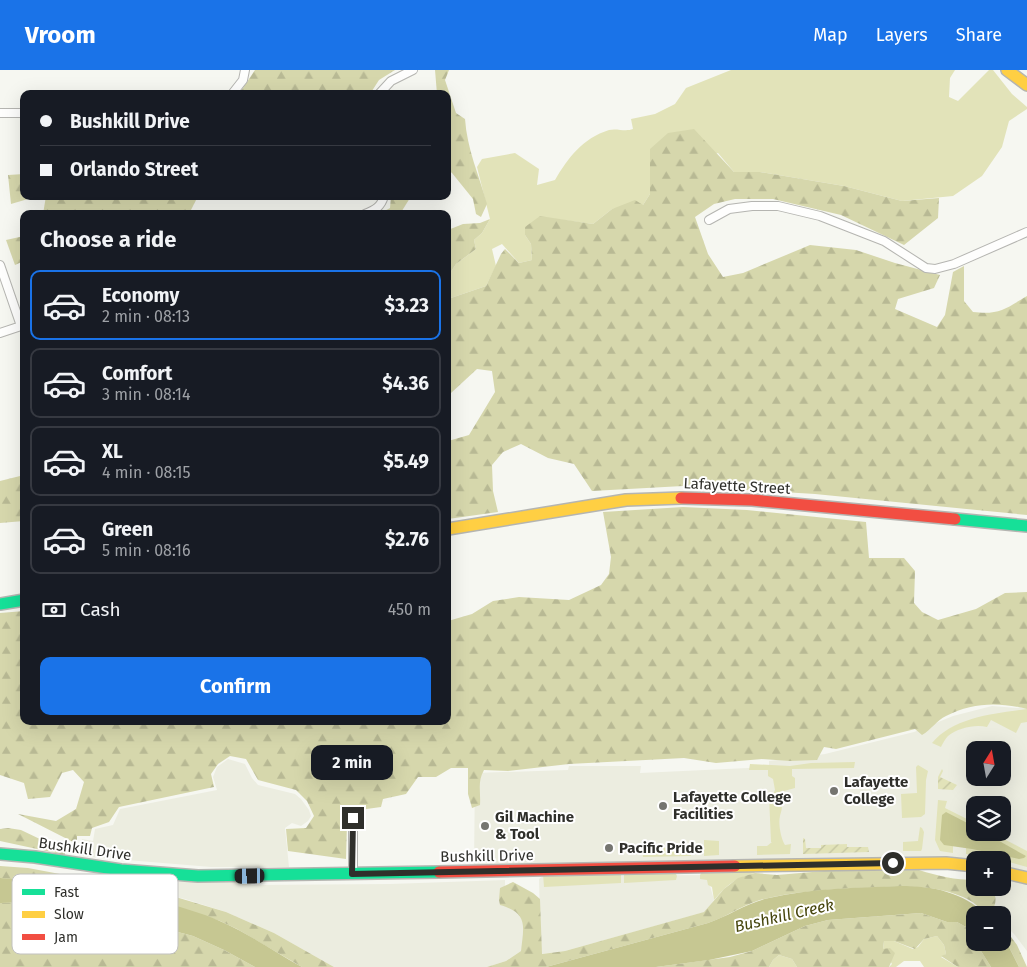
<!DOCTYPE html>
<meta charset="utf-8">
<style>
body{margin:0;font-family:"Fira Sans",sans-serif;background:#20242c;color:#f1f3f6;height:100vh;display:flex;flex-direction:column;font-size:19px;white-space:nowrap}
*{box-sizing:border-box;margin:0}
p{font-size:16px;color:#9ea1a6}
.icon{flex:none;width:28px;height:28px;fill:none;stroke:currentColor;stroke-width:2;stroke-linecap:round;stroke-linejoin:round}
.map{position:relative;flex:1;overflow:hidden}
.drawer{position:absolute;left:20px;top:140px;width:431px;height:515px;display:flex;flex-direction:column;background:#171b24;border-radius:10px;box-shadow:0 5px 20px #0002}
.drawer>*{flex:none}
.top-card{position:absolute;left:20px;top:20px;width:431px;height:110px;border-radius:10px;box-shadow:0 5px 20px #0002;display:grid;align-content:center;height:110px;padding:0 20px;background:#171b24}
.needle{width:32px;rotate:11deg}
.fabs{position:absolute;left:966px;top:671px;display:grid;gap:10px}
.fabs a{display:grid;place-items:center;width:45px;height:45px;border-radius:10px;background:#171b24;box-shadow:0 5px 20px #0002;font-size:25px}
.end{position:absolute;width:22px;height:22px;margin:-11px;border:6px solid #2f2f2b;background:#fff;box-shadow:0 0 0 2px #fff}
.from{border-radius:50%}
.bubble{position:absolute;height:35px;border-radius:10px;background:#171b24;box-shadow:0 5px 20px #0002;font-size:16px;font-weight:700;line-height:35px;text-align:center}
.car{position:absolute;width:15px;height:30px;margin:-15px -8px;border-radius:6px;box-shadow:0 0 4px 1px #0007;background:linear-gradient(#222 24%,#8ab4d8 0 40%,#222 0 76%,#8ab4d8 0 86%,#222 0)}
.top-card b{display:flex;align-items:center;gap:18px;height:48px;font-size:19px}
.top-card b+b{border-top:1px solid #363941}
.top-card i{width:12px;height:12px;background:#f1f3f6}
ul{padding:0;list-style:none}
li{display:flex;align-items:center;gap:15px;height:70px;margin:0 10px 8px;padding:0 10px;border:2px solid #363941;border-radius:10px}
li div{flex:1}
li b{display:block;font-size:19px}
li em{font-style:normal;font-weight:700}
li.current{border-color:#1a73e8}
li>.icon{width:45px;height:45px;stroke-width:1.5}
h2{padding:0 20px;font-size:22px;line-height:60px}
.pay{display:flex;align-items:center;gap:12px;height:55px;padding:0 20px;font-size:19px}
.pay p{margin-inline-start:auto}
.cta{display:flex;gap:10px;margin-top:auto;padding:10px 20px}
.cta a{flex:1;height:58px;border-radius:10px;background:#1a73e8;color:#fff;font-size:20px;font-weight:700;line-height:58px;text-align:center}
header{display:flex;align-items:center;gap:30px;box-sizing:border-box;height:70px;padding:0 25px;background:#1a73e8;color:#fff}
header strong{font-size:24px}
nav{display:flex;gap:28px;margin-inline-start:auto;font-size:18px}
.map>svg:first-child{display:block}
.built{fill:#ecede0;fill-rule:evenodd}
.grass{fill:#e2e3b9}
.forest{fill:url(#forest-firs)}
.garden{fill:url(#garden-furrows)}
.water{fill:#c6c792}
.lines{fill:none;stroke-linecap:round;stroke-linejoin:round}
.street-casing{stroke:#b5b5b1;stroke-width:10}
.fast-casing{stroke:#b5b5b1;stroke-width:14}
.slow-casing{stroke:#b5b5b1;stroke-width:14}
.jam-casing{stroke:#b5b5b1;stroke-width:14}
.street{stroke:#fefefd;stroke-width:8}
.fast{stroke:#16e098;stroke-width:11}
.slow{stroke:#ffcf43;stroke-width:11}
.jam{stroke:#f24e42;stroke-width:11}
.route{stroke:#2f2f2b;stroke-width:6}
.poi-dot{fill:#757570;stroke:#fff;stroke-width:2}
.labels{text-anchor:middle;stroke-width:4;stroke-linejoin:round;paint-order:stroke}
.street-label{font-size:15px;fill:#2f2f2b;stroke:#fff}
.poi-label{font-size:15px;font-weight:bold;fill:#2f2f2b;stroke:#fff;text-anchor:start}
.water-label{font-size:16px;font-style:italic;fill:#46450c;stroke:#fff}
.key{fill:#fff;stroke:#c1c1bf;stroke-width:1}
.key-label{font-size:14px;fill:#2f2f2b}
</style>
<header>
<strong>Vroom</strong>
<nav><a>Map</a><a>Layers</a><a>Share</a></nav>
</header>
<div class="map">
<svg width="1027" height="897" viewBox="0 0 1027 897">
<defs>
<pattern id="forest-firs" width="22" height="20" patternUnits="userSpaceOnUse" patternTransform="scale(1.25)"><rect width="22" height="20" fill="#d6d7ac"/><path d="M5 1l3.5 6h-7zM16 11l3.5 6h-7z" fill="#b8b994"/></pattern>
<pattern id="garden-furrows" width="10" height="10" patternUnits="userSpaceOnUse" patternTransform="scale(1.25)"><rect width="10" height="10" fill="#e2e3b9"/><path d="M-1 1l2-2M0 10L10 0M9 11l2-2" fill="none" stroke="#c2c39f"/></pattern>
</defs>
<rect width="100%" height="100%" fill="#f6f7f1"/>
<path class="built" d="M1027 635V808L1003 802 1002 790H975V797L474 795 475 703 568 700 569 696H641L640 703 769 697V691L825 684 914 662 953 646 992 636 1017 638ZM975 680H1002V708H975ZM975 735H1002V762H975Z
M228 689 245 694 252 708 258 715 295 724 301 729 309 740 311 746 308 751 301 756 292 753 285 758 289 797H211L79 786 82 769 93 771 95 759 113 755 120 739 217 720 213 707 217 697Z
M88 804 168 812H248L252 815 390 814 505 810V823L530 844 521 881 506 891 487 897H334L274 863 226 842 185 829 131 817 98 813 92 810Z
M707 805 714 830 705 842 565 881 541 884 539 809 543 806Z
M1003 806 1027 812V881L1014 864 1003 853 1002 845H997L988 823 990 818H1002Z"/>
<path class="grass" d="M731 0H955L950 8 949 27 958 31 989 0H993L1012 24 1027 37V39L1009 51 1002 77 982 106 953 126 902 131 844 116 760 102H734L718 83 650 102V124L643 135 612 139 593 154 540 147 525 165 531 174 532 190 519 193 502 174 492 179 496 196 486 216 448 229V206L456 194 476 179 474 170 482 163 490 149 477 97 482 89 515 83 539 99 537 115 555 110C568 88 583 68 609 60 617 58 625 62 633 59L631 49 655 44 675 34 686 18Z
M1027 639V652L1021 653 1016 663 991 650 987 657C975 654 958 658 948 666 945 669 943 673 941 677L932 673C953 647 996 643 1027 639Z
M855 692 854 698 792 699V706L795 708V718L784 721 780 734H782C782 740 781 742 780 746 778 754 781 769 785 775L791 774 790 784 757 785V776H767L772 772H771L769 726H772L775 720 773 709 768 706V700H749L750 694 790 696 811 693Z
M918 695 928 701 926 710 925 744 921 747 902 748 901 724 917 723 916 697Z
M938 730 947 731 945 738 975 753V762L992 763 1027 781V797L1002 790 966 784V777L953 775V783L940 781 935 770Z
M920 757 922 758 924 762 922 779 921 781H903V772L918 771Z
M704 770 719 771V785L704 786Z
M691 777V786L643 787 642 778Z
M753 801 755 803C734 809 728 814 714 830L712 817 708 815 707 810 700 809V805L702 802Z
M675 802 677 806 676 810 624 813V803Z
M621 803V813L544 817 543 804Z
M937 866 944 875 946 884 941 887 958 897H924L920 891H904L896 897H889L892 894 883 879 884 871H894L913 879 918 877 924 869Z
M779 885 792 889 797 897H769L773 890Z"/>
<path class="forest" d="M255 0H395L379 10 370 24H239Z
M435 0H449L445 10 456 43 465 49C467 79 479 105 487 134L481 147 476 144 473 129 452 103 448 100V66L450 64 448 54V24H437Z
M694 59 734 102H760L844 116 902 131 939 128 938 148 904 175 841 145 773 129H735L714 134 695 147 708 184 723 207 743 203 810 175 856 180 895 193 940 205 934 218 898 229 895 239 937 257 945 245 953 202 964 196V231L973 242C999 245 1005 239 1027 226V445L815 424 683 416 592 421 574 394 548 388 521 374 503 382 492 395 493 421 498 442 448 449V371L469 365 495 322 492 301 477 299 451 323 448 322V229L486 216 501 184 505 179 519 193 532 190 531 174 525 165V157L540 146 593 154 612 139 635 130 643 135 650 124V79L668 63Z
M24 104V126H38L11 134 8 105Z
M46 126H198L190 142 183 144H43Z
M391 126H410V128L400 144H379L390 138Z
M490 149 482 163 474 170 476 179 456 194 448 206V160L463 154 480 153Z
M24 166V191L15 195 6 170Z
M24 405V451L0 453V411Z
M683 437 747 440 866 452 869 488H904L915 501 914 533 922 542 938 550 976 539 1005 523 1027 522V639C999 632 973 632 946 646 937 650 931 660 922 665L915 659 836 679 824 677 817 690 790 691 762 689 716 693 684 688 569 694 508 701 484 700C477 712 481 722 480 735L472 738 468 724V698H451L436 707H418L406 724 383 729 381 737 352 741 347 753 346 789 288 781 286 759 306 758 314 746 307 731 296 720 258 710 246 689 230 686 218 694 211 704 214 717 119 737 109 752 92 758 90 766H77V774L18 744 56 751 76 739 84 712 73 700 62 703 50 727 28 729 24 713 0 705V543L24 541V651H448V551L472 544 493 531 519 527 569 530 601 515 609 504 611 487 603 442Z
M8 758 21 760 65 781V785L0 771V759Z
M0 796 28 798 92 810 98 813 159 822 226 842 274 863 334 897H302L237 859 220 851 179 838 109 822 42 811 0 808Z
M919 800C938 806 955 810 975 810V818H991C998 828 996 833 991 844L992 845H987C980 838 973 831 963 827 929 812 890 817 854 818 823 820 790 822 760 830 741 836 726 847 708 853L546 897H487L506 891 521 881C524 855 528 843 500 835L499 830 500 818 513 812 533 823 540 829 542 884 565 881 704 842 724 819 738 808 755 803 777 805 824 801Z
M44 832 75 835 193 866 224 880 255 897H0V833Z
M921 843 947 852H957L966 857 991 897H958L941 886 946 884 944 875 937 866 924 869 915 879 894 871H884L883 879 890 878 895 883 889 897H797L792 889 779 885 773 890 769 897H656L730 887 752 881 805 856 828 850Z
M1003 856 1017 875 1027 897H1019L1003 865Z"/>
<path class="garden" d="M942 699 943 701 940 707 957 715 953 720 938 719V707Z
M803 768 805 769 806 778H821V775L847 774V777H868L869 782 803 784Z"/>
<path class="water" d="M946 742 975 757V762L985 763 1026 786 1024 788 1019 789 972 779 944 775 940 770 942 745Z
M0 808C28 809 56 814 84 818 128 825 180 833 222 852 249 864 275 882 302 897H255L224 880 193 866 75 835 44 832 0 833Z
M900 816C934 816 962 822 987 845H975V872H1002L1003 865 1019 897H991L966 857 957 852H947L921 843 828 850 805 856 752 881 709 890 656 897H546L708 853C729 846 746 833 769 828 812 818 856 818 900 816Z"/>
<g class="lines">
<g class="street-casing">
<path id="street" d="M232 24 243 10 245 0
M379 24 391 11 413 0
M0 43H24
M365 144C375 140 381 137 384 126
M709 150 729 139 752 136H778L820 146 884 171 926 198 935 199 954 194 1027 162
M0 195 21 256 24 258
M0 263 24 255
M353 803V748"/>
</g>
<g class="fast-casing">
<path id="fast" d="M955 449 1027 456
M0 534 24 530
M0 784 35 787 121 800 198 806 439 802"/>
</g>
<g class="slow-casing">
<path id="slow" d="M1007 0 1027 15
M448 459 626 430 681 428
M735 796 946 793 975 796
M1002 802 1027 808"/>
</g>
<g class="jam-casing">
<path id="jam" d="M681 428 752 430 955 449
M439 802 735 796"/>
</g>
<use href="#street" class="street"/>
<use href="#fast" class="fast"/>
<use href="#slow" class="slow"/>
<use href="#jam" class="jam"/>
</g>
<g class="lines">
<path class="route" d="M353 748 352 804 893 793"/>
</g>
<g class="poi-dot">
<circle cx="834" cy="721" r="5"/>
<circle cx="663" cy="736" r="5"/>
<circle cx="485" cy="756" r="5"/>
<circle cx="609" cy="778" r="5"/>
</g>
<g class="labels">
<g class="street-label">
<text transform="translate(737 416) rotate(3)" y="5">Lafayette Street</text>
<text transform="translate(85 779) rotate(8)" y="5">Bushkill Drive</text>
<text transform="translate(487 786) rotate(-1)" y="5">Bushkill Drive</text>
</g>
<g class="poi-label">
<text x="844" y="717">Lafayette<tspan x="844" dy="17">College</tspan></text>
<text x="673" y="732">Lafayette College<tspan x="673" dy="17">Facilities</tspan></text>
<text x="495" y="752">Gil Machine<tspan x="495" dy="17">&amp; Tool</tspan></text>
<text x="619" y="783">Pacific Pride</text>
</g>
<g class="water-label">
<text transform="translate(784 845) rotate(-13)" y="6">Bushkill Creek</text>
</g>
</g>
<rect x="12" y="804" width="166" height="80" rx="8" class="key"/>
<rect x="22" y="819" width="23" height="6" fill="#16e098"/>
<rect x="22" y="841" width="23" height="7" fill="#ffcf43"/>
<rect x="22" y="864" width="23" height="6" fill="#f24e42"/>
<g class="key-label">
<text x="54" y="827">Fast</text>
<text x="54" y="849">Slow</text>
<text x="54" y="872">Jam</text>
</g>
</svg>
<div class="fabs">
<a><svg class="needle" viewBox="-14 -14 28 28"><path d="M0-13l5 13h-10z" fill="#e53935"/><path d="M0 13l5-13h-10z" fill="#9ea1a6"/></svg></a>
<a><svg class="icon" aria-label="layers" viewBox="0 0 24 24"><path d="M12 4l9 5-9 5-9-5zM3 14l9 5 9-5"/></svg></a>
<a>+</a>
<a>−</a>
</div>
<i class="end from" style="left:893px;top:793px"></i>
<i class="end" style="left:353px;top:748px"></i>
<div class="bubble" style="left:311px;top:675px;width:82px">2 min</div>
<i class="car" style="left:250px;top:806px;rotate:269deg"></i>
<div class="top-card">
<b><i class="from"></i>Bushkill Drive</b>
<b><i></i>Orlando Street</b>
</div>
<section class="drawer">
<h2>Choose a ride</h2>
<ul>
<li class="current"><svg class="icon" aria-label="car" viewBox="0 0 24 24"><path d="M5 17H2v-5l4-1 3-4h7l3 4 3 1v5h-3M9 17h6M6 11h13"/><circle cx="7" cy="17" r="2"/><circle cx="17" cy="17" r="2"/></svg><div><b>Economy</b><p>2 min · 08:13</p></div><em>$3.23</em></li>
<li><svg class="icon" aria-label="car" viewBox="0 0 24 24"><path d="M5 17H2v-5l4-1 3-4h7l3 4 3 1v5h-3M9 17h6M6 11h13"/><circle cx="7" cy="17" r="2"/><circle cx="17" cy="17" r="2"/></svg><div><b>Comfort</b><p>3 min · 08:14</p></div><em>$4.36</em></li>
<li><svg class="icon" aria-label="car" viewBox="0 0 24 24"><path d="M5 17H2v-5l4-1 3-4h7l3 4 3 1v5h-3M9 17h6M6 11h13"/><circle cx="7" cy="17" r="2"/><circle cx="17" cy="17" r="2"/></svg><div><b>XL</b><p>4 min · 08:15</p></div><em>$5.49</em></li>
<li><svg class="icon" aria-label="car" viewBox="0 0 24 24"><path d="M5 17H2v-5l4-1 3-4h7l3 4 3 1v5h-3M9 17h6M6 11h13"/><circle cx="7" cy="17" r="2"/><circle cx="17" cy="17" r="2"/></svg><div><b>Green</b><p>5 min · 08:16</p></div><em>$2.76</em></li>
</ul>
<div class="pay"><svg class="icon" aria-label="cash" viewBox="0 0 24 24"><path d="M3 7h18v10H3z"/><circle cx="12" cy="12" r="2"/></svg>Cash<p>450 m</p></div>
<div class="cta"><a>Confirm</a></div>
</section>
</div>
